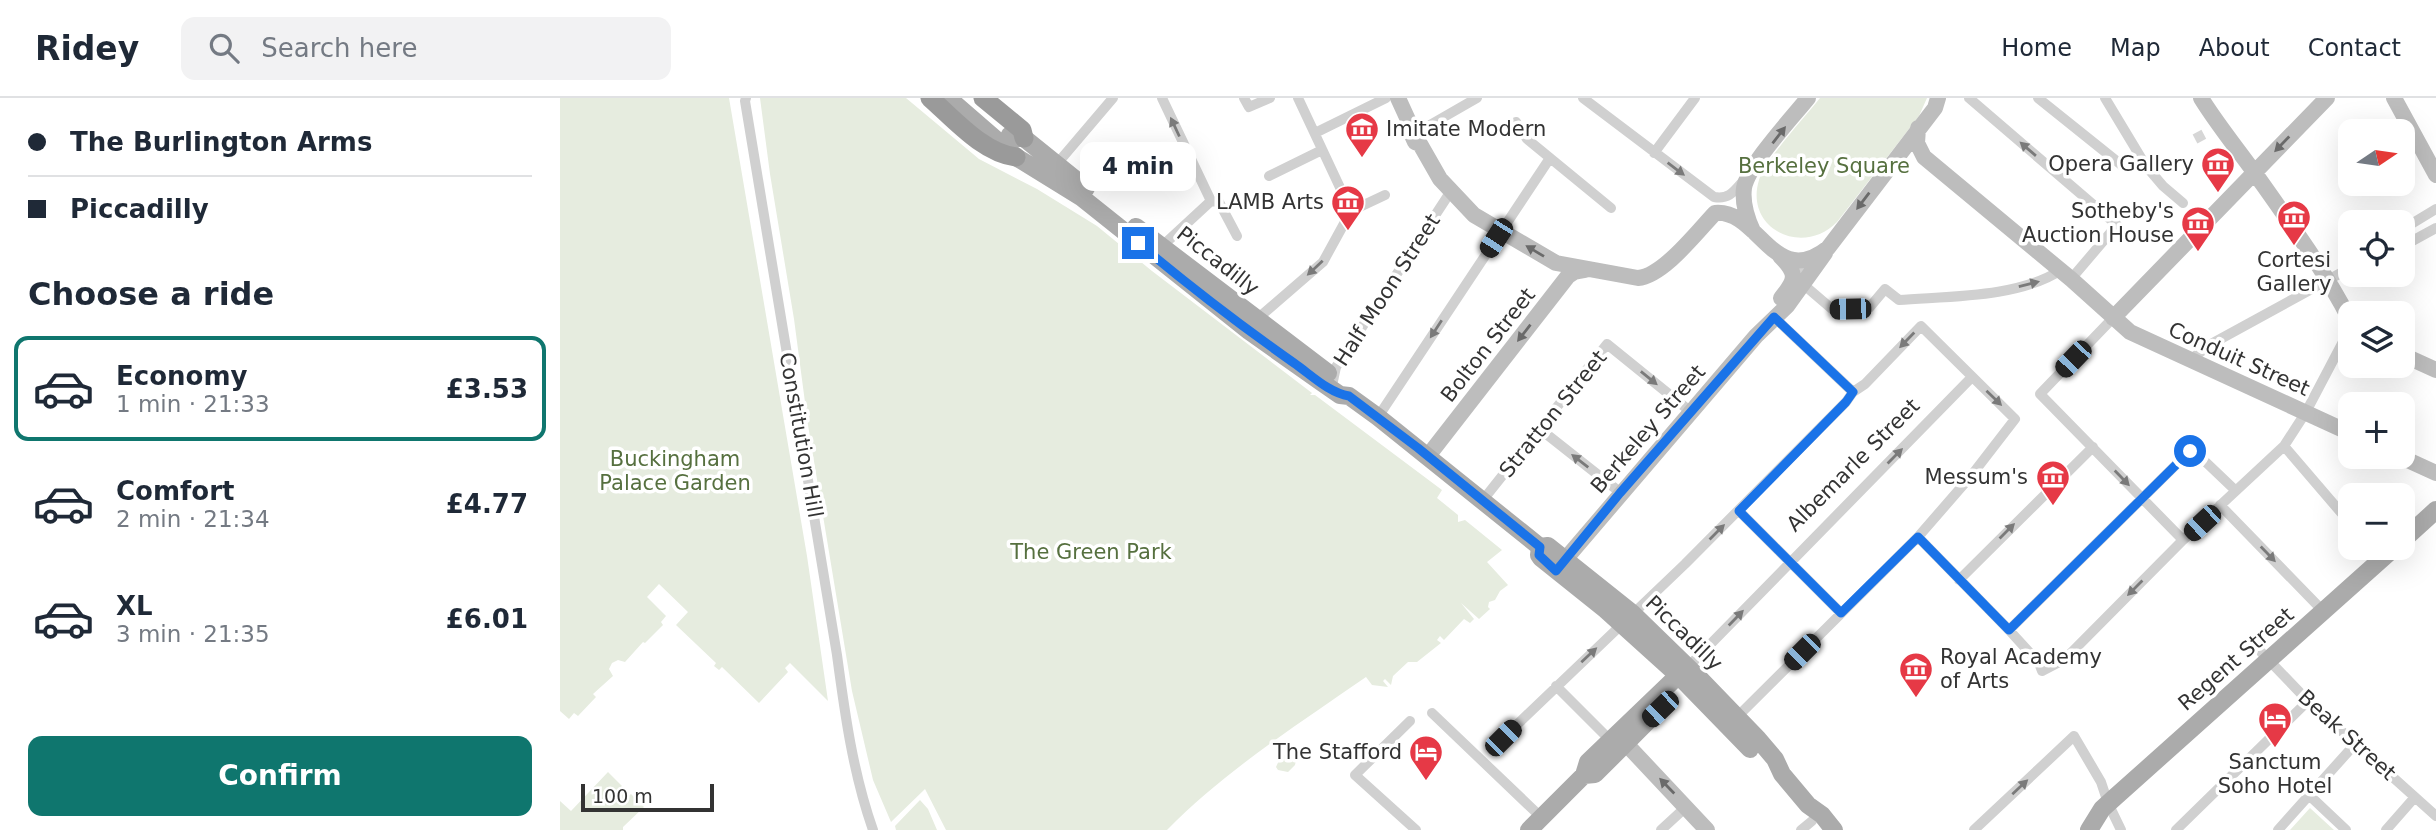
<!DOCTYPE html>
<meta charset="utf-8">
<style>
body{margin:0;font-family:"DejaVu Sans",sans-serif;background:#f2f2f3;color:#1f2937;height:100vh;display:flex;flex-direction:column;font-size:26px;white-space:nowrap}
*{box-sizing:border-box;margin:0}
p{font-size:23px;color:#747a83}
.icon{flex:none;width:38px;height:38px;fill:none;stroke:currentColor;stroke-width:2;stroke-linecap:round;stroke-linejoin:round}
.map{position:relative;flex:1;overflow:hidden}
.drawer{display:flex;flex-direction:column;background:#fff;width:560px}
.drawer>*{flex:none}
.top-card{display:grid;align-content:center;height:154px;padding:0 28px;background:#fff}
.needle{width:46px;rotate:77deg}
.buttons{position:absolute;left:1778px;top:21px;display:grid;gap:14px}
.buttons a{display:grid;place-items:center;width:77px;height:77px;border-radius:14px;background:#fff;box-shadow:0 7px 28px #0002;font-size:35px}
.scale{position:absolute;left:21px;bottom:18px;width:133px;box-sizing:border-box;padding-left:7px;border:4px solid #333;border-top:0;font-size:19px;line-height:24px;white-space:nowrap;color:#333;-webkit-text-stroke:5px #fff;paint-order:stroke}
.end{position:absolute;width:32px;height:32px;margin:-16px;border:9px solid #1a73e8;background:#fff;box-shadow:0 0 0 4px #fff}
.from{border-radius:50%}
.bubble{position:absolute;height:49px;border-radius:14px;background:#fff;box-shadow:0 7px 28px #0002;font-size:23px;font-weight:700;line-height:49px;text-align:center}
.car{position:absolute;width:21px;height:42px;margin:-21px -10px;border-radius:9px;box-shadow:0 0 5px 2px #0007;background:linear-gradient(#222 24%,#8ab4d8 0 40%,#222 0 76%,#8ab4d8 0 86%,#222 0)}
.top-card b{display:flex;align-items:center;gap:24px;height:66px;font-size:26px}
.top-card b+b{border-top:2px solid #e0e1e3}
.top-card i{width:18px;height:18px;background:#1f2937}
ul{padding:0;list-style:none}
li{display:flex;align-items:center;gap:21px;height:105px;margin:0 14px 10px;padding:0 14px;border:4px solid transparent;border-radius:14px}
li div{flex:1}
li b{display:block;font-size:26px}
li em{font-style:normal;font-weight:700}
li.active{border-color:#0f766e}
li>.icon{width:63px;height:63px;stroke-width:1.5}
h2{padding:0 28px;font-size:32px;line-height:84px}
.button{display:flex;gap:14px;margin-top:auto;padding:14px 28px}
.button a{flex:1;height:80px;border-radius:14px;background:#0f766e;color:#fff;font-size:28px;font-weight:700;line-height:80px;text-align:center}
header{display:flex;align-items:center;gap:42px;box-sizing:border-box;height:98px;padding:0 35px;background:#fff;border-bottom:2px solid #e0e1e3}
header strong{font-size:33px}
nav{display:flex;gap:38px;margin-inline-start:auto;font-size:24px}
.search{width:490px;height:63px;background:#f2f2f3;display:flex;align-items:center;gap:18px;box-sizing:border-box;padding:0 24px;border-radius:14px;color:#747a83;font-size:26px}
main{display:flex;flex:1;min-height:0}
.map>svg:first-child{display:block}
.green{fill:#e6ecdf}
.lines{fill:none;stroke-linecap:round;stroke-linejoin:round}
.street-tunnel{stroke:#d6d6d6;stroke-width:10;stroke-dasharray:10 5;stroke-linecap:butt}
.street{stroke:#d0d0d0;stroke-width:10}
.secondary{stroke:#bdbdbd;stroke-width:16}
.primary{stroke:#ababab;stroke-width:18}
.highway{stroke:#9a9a9a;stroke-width:19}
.oneway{fill:#7a7a7a}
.oneway2{fill:#6a6a6a}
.route{stroke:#1a73e8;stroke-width:9}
.labels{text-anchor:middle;stroke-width:7;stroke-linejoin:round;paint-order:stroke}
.poi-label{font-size:21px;fill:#333;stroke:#fff;text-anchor:end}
.park-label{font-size:21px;fill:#56703f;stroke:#fff}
.street-label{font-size:21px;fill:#333;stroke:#fff}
</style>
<header>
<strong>Ridey</strong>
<div class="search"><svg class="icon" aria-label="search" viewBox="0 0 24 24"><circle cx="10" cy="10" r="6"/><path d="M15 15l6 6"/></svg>Search here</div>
<nav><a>Home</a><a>Map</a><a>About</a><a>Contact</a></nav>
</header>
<main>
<section class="drawer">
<div class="top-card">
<b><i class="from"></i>The Burlington Arms</b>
<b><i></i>Piccadilly</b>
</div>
<h2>Choose a ride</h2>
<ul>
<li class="active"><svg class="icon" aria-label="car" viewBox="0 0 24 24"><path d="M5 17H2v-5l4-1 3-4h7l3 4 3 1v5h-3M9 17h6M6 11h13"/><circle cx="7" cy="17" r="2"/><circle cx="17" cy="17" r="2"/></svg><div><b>Economy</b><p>1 min · 21:33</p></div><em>£3.53</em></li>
<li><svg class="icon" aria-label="car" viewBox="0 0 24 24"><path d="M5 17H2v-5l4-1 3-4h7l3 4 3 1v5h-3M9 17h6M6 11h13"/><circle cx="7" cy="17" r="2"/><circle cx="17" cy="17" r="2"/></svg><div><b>Comfort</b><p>2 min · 21:34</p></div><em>£4.77</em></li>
<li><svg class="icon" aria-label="car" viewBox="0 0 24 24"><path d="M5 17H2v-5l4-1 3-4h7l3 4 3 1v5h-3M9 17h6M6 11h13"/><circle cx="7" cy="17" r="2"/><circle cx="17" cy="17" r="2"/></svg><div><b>XL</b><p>3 min · 21:35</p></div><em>£6.01</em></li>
</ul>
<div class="button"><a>Confirm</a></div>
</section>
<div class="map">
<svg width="1876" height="732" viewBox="0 0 1876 732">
<rect width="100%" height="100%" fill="#fff"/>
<path class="green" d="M0 0H169L247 458 268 603 230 565 225 570 228 574 199 605 162 569 159 572 154 568 156 565 116 527 128 514 99 486 87 499 106 518 101 524 103 527 85 545 83 544 65 564 58 562 52 565 49 571 53 578 33 596 36 599 18 618 14 615 9 621 0 613Z
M200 0H346L419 61 477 91 537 128 592 173 752 295 750 297H755L882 392 877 400 898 417V424L905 422 942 452 927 464 948 487 940 493 935 502 929 504 928 509 930 511 919 521 901 505 914 521 910 525 904 521 884 542 880 538 877 542 881 545 857 564H848L833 578 831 587 825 581 823 583 828 589 812 587 806 579C737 627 666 672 607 732H386L365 691 331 724 313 682 292 593 248 327 234 221 210 76Z
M1260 0H1367L1359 18 1277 124C1243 159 1184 131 1199 82 1205 62 1245 19 1260 0Z
M733 654 737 658 735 667 728 674 718 672 716 669 721 658Z
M48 674 62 688 58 692 66 700 71 696 84 709 63 729V732H0V703L11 713Z
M360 702 368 711 377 732H336L335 728Z
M1750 710 1774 732H1730Z"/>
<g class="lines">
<path class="street-tunnel" d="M1635 41 1648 34"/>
<path class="street" d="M186 0 185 3 277 557C285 617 293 675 313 732
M602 0 651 103
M684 0 689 9 710 0
M738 0 791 113
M1023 0 1154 99
M1409 0 1557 127 1511 181
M1478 0 1564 69 1586 68
M1545 0 1586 68 1603 88 1623 105
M849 24 856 30 863 31 917 0
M956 24 967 41 1051 110
M755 35 826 0
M1094 55 1135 0
M496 67 553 0
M709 78 762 52
M1154 99C1170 102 1175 92 1185 81
M651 103 659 104 677 138
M791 113 825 97
M1843 131 1876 111
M1843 148 1876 130
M599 151 651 103
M1235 162 1242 176 1244 187 1272 211 1309 210 1325 191 1339 202C1389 198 1458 200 1501 172
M1214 219 1293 294
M1553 220 1480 296 1623 442
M697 221 763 164 791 113
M1631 261 1653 245 1790 170
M773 283 776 269 891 93
M818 319 990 60
M980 331 1061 395
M1724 348 1790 425
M923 402 1047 246 1131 314
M1660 407 1764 514
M1179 413 1281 515
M1358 439 1449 532 1479 565 1482 573 1505 561 1623 442 1724 348 1746 314 1786 238 1790 236
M1399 482 1533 349
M1449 532 1632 351 1675 392
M1701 554 1748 603 1876 718
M1128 569 1412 279
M996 588 1050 642
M872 615 982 720
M850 623 795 677 856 732
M943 640 1125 466 1286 304 1293 294 1305 286 1361 228 1455 321 1411 378 1358 439 1177 619
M1750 698 1786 732
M1101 732 1126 709
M1241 732 1252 723
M1414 732 1514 638 1541 684 1548 705 1561 732
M1616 732 1748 603
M1718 732 1796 645
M1826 732 1855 699"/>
<path class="secondary" d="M838 0 849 24 850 33 855 44 860 46 880 81 914 117 996 165 1078 180C1103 178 1137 134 1155 115 1199 111 1214 193 1268 150L1375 10 1378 0
M1641 0C1657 26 1676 49 1694 74 1728 122 1763 170 1790 222
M1834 0 1876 77
M1358 30 1357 45 1364 59 1511 181 1570 234 1790 335
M1193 133C1187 120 1182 105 1184 90 1188 67 1232 20 1248 0
M1220 158C1238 176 1236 182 1221 200
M1553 220 1767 0
M1843 257 1876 272
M868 358 1008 178 1014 174 1025 172
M1841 359 1876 375
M997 471 1196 238 1227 208 1265 155
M1054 643 1069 649 1147 732"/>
<path class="primary" d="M388 0 456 59 521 99 689 233 761 284 780 297 789 298 818 319 980 449 988 448 1072 515 1142 583 1198 641 1215 661 1222 676 1248 707 1262 717 1274 732
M450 37 454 40H464L526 90
M576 129 768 275
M1843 442 1876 412
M980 449 979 457 981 460 1046 512 1118 577 1190 651
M1024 677 1035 676 1092 619
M969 732 1024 677 1028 664 1126 570
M1529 732 1542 711 1553 701 1834 450"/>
<path class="highway" d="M370 0C394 21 423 55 456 59
M423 0 462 32 464 40"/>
</g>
<defs><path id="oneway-solid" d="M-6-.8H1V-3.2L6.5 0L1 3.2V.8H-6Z" transform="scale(1.75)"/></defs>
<g class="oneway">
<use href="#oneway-solid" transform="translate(615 29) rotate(-115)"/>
<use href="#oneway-solid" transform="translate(1468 51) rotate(-139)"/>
<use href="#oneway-solid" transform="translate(1116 71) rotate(37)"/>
<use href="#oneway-solid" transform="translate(755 170) rotate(137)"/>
<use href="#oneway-solid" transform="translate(1469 186) rotate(-14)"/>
<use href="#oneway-solid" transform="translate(876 231) rotate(123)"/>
<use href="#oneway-solid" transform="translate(1347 242) rotate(134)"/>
<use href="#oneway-solid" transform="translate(1089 280) rotate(39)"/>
<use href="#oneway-solid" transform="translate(1434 300) rotate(44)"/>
<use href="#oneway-solid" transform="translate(1335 358) rotate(-45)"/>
<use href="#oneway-solid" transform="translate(1020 363) rotate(-142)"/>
<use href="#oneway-solid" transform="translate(1562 380) rotate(46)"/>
<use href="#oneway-solid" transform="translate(1447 433) rotate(-45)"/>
<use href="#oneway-solid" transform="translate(1157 434) rotate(-45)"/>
<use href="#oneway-solid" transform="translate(1708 456) rotate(46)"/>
<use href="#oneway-solid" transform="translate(1575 490) rotate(135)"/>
<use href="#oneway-solid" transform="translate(1176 520) rotate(-46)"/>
<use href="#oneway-solid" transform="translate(1029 557) rotate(-43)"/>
<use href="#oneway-solid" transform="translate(1460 689) rotate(-43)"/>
</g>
<g class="oneway2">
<use href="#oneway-solid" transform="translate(1219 37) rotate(-52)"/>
<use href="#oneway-solid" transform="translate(1722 46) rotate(134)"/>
<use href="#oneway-solid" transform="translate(1303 103) rotate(127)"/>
<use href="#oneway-solid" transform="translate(975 153) rotate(-149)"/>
<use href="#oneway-solid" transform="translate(964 235) rotate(128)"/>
<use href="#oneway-solid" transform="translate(1107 688) rotate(-134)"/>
</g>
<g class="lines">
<path class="route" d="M578 145C628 187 680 227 734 265 750 276 769 295 789 298L858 350 980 449 979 457 996 473 1060 395 1214 219 1293 294 1286 304 1179 413 1281 515 1358 439 1449 532 1630 353"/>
</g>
<defs>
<g id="museum-pin" transform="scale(1.75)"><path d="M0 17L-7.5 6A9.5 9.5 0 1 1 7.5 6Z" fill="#e63946" stroke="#fff"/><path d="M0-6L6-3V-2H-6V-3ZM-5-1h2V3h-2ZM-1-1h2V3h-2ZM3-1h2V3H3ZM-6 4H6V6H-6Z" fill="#fff"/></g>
<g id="hotel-pin" transform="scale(1.75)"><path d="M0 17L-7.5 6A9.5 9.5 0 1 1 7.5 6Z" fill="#e63946" stroke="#fff"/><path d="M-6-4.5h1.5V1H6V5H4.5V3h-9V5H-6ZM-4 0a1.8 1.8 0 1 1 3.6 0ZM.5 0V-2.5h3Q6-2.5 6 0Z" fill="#fff"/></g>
</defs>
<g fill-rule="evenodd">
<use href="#museum-pin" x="802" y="31"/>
<use href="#museum-pin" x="1658" y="66"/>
<use href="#museum-pin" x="788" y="104"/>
<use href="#museum-pin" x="1734" y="119"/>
<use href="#museum-pin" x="1638" y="125"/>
<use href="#museum-pin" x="1493" y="379"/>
<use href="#museum-pin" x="1356" y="571"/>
<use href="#hotel-pin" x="1715" y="621"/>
<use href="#hotel-pin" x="866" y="654"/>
</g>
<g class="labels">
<g class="poi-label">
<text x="826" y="38" text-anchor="start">Imitate Modern</text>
<text x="1634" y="73">Opera Gallery</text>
<text x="764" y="111">LAMB Arts</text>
<text x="1614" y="120">Sotheby's<tspan x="1614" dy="24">Auction House</tspan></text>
<text x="1734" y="169" text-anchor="middle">Cortesi<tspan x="1734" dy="24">Gallery</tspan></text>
<text x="1468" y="386">Messum's</text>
<text x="1380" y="566" text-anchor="start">Royal Academy<tspan x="1380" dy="24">of Arts</tspan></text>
<text x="842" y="661">The Stafford</text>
<text x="1715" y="671" text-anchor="middle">Sanctum<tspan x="1715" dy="24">Soho Hotel</tspan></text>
</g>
<g class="park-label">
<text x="1264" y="75">Berkeley Square</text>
<text x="115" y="368">Buckingham<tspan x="115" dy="24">Palace Garden</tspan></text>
<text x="531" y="461">The Green Park</text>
</g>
<g class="street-label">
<text transform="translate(658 163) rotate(38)" y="7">Piccadilly</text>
<text transform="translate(827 192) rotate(-57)" y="7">Half Moon Street</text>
<text transform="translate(928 247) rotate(-52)" y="7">Bolton Street</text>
<text transform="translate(1679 261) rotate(24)" y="7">Conduit Street</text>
<text transform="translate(993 316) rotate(-51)" y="7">Stratton Street</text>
<text transform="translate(1088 331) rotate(-49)" y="7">Berkeley Street</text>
<text transform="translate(241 337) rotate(80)" y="7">Constitution Hill</text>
<text transform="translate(1293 367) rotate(-45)" y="7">Albemarle Street</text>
<text transform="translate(1124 535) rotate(44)" y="7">Piccadilly</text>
<text transform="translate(1676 561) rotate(-41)" y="7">Regent Street</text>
<text transform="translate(1787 637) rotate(42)" y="7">Beak Street</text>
</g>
</g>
</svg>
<div class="buttons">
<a><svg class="needle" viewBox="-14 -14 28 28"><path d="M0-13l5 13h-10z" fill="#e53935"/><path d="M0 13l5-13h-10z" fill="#747a83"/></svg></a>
<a><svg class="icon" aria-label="locate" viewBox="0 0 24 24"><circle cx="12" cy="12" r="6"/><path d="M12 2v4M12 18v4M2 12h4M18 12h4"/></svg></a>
<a><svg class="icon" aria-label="layers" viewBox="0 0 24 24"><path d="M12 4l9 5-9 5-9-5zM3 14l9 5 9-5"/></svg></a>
<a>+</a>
<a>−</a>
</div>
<div class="scale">100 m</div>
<i class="end from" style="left:1630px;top:353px"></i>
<i class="end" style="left:578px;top:145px"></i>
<div class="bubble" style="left:520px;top:44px;width:116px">4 min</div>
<i class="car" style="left:936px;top:140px;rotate:213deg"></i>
<i class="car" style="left:1290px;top:211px;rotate:269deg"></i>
<i class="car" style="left:1513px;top:261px;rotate:224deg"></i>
<i class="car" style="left:1642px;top:425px;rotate:227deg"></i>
<i class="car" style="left:1242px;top:554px;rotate:225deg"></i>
<i class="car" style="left:1100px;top:611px;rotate:226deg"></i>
<i class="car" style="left:943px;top:640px;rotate:45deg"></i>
</div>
</main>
